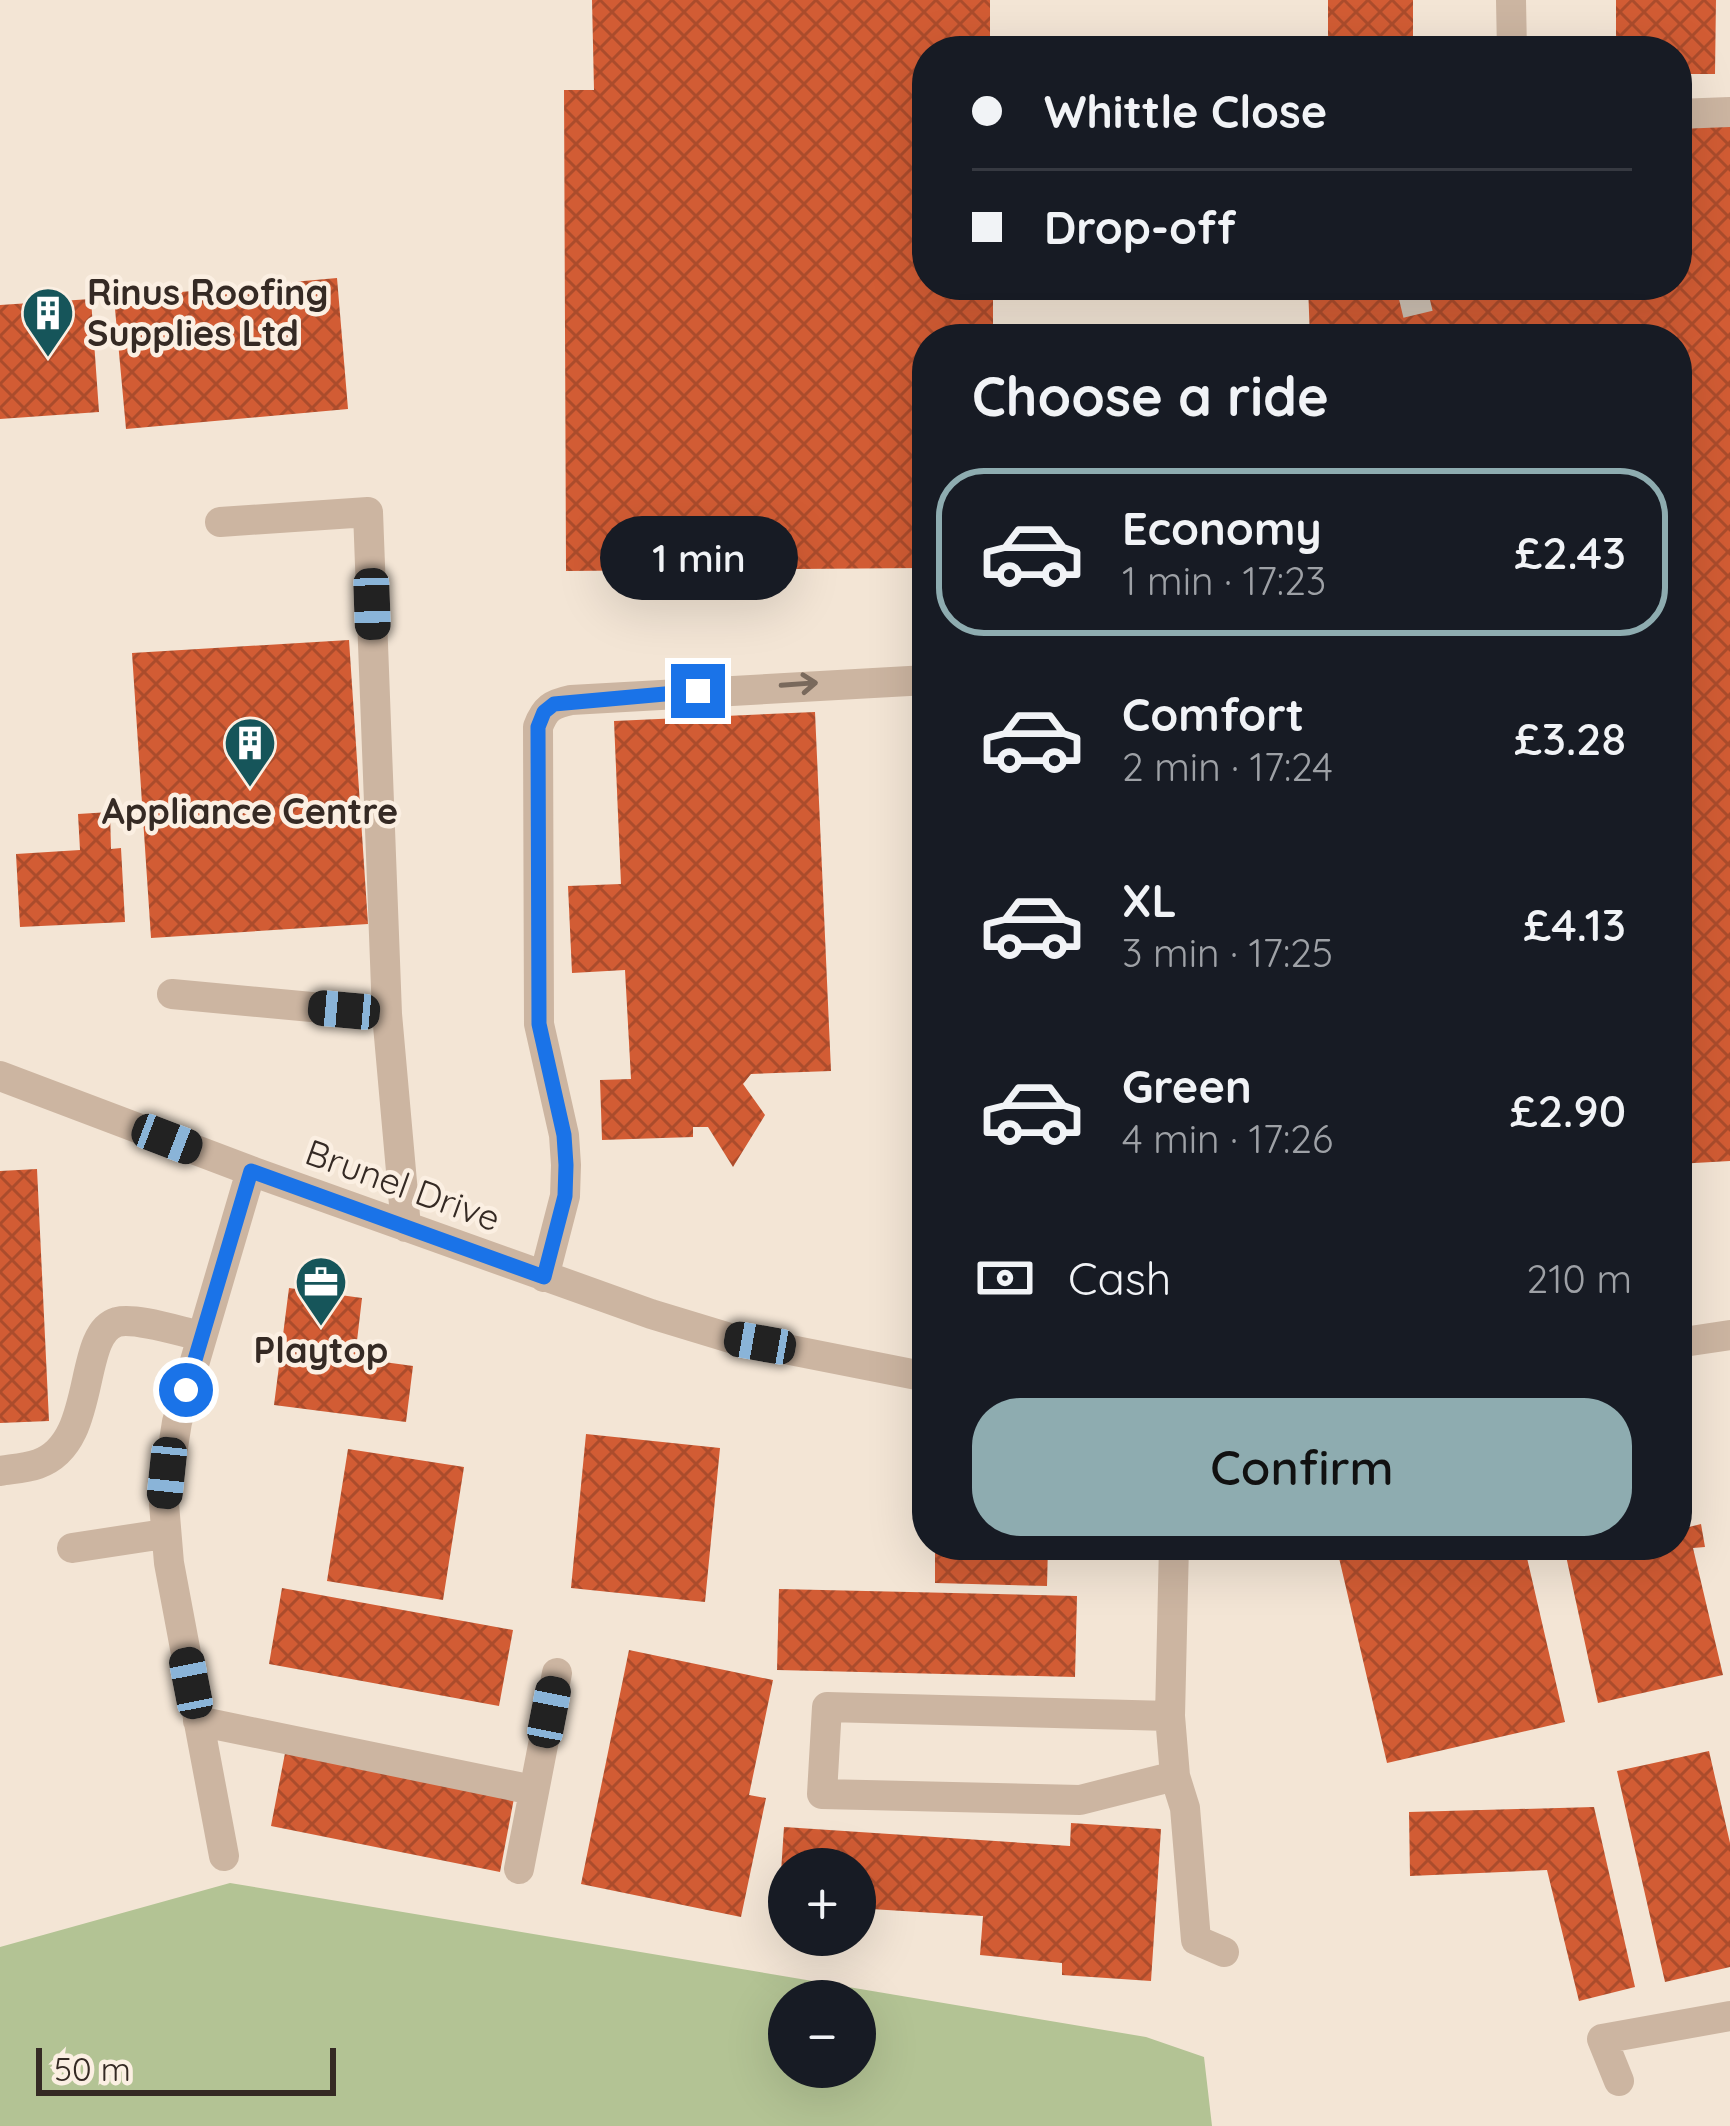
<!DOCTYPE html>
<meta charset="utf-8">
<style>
body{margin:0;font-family:Quicksand,sans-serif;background:#242831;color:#f1f3f6;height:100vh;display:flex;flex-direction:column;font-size:45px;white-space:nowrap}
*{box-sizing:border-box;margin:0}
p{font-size:39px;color:#9ea1a6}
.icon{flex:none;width:66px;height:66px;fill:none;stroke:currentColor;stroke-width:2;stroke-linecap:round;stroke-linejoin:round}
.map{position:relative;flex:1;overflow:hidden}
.panel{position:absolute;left:912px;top:324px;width:780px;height:1236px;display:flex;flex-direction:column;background:#171b24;border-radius:48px;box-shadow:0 12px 48px #0002}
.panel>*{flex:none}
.top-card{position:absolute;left:912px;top:36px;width:780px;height:264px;border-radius:48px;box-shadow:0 12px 48px #0002;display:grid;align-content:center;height:264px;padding:0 60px;background:#171b24}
.buttons{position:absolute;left:768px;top:1848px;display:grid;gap:24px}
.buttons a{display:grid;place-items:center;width:108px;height:108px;border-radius:50%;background:#171b24;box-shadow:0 12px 48px #0002;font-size:60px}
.scale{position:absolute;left:36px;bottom:30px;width:300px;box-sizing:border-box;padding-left:12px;border:6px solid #352a24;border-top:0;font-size:33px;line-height:42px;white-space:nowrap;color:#352a24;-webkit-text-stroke:9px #fbefe2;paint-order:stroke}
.end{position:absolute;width:54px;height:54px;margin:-27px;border:15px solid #1a73e8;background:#fff;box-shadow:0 0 0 6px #fff}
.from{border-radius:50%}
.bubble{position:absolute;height:84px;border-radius:42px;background:#171b24;box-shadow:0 12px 48px #0002;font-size:39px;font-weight:600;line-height:84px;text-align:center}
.car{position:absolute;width:36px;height:72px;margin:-36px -18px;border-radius:15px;box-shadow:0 0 9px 3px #0007;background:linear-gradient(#222 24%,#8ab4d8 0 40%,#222 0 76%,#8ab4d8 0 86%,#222 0)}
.top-card b{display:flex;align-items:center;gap:42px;height:114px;font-size:45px}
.top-card b+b{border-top:3px solid #363941}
.top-card i{width:30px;height:30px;background:#f1f3f6}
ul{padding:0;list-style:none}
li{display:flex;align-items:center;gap:36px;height:168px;margin:0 24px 18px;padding:0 36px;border:6px solid transparent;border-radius:48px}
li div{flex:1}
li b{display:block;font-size:45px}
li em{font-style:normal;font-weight:600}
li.on{border-color:#8eacb0}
li>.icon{width:108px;height:108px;stroke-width:1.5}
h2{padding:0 60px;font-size:54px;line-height:144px}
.pay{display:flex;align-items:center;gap:30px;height:132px;padding:0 60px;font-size:45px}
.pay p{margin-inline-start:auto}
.cta{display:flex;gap:24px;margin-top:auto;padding:24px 60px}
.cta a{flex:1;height:138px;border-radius:48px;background:#8eacb0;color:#111;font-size:48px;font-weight:600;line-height:138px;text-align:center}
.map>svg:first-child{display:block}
.green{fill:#b3c394;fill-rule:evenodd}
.building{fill:url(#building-cross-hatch)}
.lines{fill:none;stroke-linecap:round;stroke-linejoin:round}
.minor-tunnel{stroke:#cdc0b2;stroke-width:30;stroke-dasharray:30 15;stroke-linecap:butt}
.minor{stroke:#ccb5a1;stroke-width:30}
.oneway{stroke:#79695c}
.route{stroke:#1a73e8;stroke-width:15}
.labels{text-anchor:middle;stroke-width:9;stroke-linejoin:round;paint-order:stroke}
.poi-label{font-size:36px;font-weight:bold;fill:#352a24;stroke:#fbefe2}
.street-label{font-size:36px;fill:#352a24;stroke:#fbefe2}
</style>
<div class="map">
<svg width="1730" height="2126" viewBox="0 0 1730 2126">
<defs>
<pattern id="building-cross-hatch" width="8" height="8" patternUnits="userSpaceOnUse" patternTransform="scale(3)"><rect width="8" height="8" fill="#d25c34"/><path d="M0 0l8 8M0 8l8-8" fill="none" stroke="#ab4c2c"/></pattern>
</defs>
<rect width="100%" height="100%" fill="#f3e5d5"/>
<path class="green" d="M230 1883 1146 2037 1204 2057 1212 2126H0V1947ZM789 2001H855V2067H789Z"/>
<path class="building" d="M592 0H990V51H927V285H993V339H927V568L566 571 564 90H594Z
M1328 0H1413V51H1328Z
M1616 0H1716L1715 74H1677V51H1616Z
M1730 122V1161L1677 1164V339H1310L1308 285H1677V124Z
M337 278 348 409 126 429 114 298Z
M91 299 99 412 0 419V305Z
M349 640 368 924 151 938 132 653Z
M815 712 831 1071 751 1074 743 1084 765 1115 733 1167 708 1127H693V1137L602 1140 600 1080 631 1079 625 970 572 973 568 886 621 884 614 721Z
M110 812 111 849 121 848 125 922 20 927 16 854 80 850 78 814Z
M37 1169 49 1421 0 1423V1171Z
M289 1288 362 1298 355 1358 413 1366 406 1422 274 1405Z
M586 1434 720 1448 705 1602 571 1588Z
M348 1449 464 1467 443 1600 327 1581Z
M1701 1524 1705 1547 1693 1548 1723 1675 1598 1703 1566 1556 1611 1545H1677V1530Z
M935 1545H1048L1047 1586 935 1583Z
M1336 1545H1524L1565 1722 1387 1763Z
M282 1588 513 1630 499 1706 269 1664Z
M779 1589 1077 1596 1075 1677 777 1670Z
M629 1650 773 1680 749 1795 766 1798 741 1917 581 1884Z
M286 1748 515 1793 500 1872 271 1826Z
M1709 1751 1730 1843V1967L1665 1982 1617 1771Z
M1594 1807 1635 1987 1579 2001 1547 1870 1410 1876 1409 1812Z
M1071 1823 1161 1829 1151 1981 1062 1975V1963L980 1955 983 1916 855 1908V1869H789V1903L779 1902 784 1827 1070 1846Z"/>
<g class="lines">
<path class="minor-tunnel" d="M1411 285 1424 339"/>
<path class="minor" d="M1511 0 1512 51
M1677 114 1730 112
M220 522 368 512 387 1014 406 1227
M172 994 387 1014
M0 1076 251 1171 651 1314 730 1338 927 1377
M544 1277 565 1196 566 1165 564 1135 539 1024 538 727C545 708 552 704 571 700L927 680
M1677 1343 1730 1335
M0 1471C12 1469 26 1468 38 1464 99 1443 76 1334 117 1322 136 1317 181 1332 201 1336
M1174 1545 1170 1716 1175 1776 1185 1808 1196 1940 1224 1952
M72 1548 164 1534
M1170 1716 827 1707 822 1794 1080 1800 1175 1776
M198 1721 533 1790
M224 1856 169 1563 164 1504 177 1422 251 1171
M519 1869 557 1673
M1619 2081 1602 2039 1730 2016"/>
</g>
<defs><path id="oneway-shaft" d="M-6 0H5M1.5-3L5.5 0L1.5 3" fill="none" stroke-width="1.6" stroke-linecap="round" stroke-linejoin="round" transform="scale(3)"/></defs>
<use class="oneway" href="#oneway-shaft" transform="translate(799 684) rotate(-4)"/>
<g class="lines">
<path class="route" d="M186 1390 251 1171 544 1277 565 1196 566 1165 564 1135 539 1024 538 727 544 712 554 704 698 691"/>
</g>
<defs>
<g id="building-pin" transform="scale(2.7)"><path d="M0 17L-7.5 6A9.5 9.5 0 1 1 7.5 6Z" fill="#16555a" stroke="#fbefe2"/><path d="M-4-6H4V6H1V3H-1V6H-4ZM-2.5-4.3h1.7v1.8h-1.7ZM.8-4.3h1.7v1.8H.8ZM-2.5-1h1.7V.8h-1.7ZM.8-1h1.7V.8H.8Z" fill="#fff"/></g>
<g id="office-pin" transform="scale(2.7)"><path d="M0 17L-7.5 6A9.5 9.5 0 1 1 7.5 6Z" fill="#16555a" stroke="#fbefe2"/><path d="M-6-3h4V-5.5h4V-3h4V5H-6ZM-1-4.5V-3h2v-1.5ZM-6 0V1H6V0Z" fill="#fff"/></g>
</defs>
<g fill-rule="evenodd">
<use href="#building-pin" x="48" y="313"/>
<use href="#building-pin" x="250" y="743"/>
<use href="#office-pin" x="321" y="1282"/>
</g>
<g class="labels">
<g class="poi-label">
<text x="87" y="305" text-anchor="start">Rinus Roofing<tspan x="87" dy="41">Supplies Ltd</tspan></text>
<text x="250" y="824">Appliance Centre</text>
<text x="321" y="1363">Playtop</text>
</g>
<g class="street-label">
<text transform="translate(403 1185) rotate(20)" y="13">Brunel Drive</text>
</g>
</g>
</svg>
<div class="buttons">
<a>+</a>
<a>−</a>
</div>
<div class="scale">50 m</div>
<i class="end from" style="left:186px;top:1390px"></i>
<i class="end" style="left:698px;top:691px"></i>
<div class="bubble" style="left:600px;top:516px;width:198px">1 min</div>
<i class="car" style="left:372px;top:604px;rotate:178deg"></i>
<i class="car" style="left:344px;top:1010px;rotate:275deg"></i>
<i class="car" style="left:167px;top:1139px;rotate:111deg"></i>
<i class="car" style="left:760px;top:1343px;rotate:280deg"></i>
<i class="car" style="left:167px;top:1473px;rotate:186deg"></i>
<i class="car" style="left:191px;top:1683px;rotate:349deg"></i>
<i class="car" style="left:549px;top:1712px;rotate:11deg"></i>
<div class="top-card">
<b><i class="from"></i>Whittle Close</b>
<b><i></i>Drop-off</b>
</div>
<section class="panel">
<h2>Choose a ride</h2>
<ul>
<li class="on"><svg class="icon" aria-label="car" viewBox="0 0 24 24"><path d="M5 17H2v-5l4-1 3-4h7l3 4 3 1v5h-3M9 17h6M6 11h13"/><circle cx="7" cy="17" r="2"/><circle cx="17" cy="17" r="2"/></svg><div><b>Economy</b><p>1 min · 17:23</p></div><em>£2.43</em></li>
<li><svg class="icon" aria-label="car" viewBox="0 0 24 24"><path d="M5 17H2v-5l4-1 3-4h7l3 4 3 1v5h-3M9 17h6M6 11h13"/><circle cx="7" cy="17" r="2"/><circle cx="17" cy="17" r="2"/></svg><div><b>Comfort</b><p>2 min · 17:24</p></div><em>£3.28</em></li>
<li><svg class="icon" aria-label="car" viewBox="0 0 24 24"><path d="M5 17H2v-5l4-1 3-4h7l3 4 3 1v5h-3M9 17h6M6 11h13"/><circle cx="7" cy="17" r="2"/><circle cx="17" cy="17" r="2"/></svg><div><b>XL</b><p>3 min · 17:25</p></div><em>£4.13</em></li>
<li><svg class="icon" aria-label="car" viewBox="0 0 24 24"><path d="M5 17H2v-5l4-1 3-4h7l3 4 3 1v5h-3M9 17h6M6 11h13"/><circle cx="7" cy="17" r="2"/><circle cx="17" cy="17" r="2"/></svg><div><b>Green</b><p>4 min · 17:26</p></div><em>£2.90</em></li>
</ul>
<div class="pay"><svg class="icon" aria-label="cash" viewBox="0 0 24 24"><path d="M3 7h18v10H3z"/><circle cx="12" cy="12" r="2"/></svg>Cash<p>210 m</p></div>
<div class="cta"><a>Confirm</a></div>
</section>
</div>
